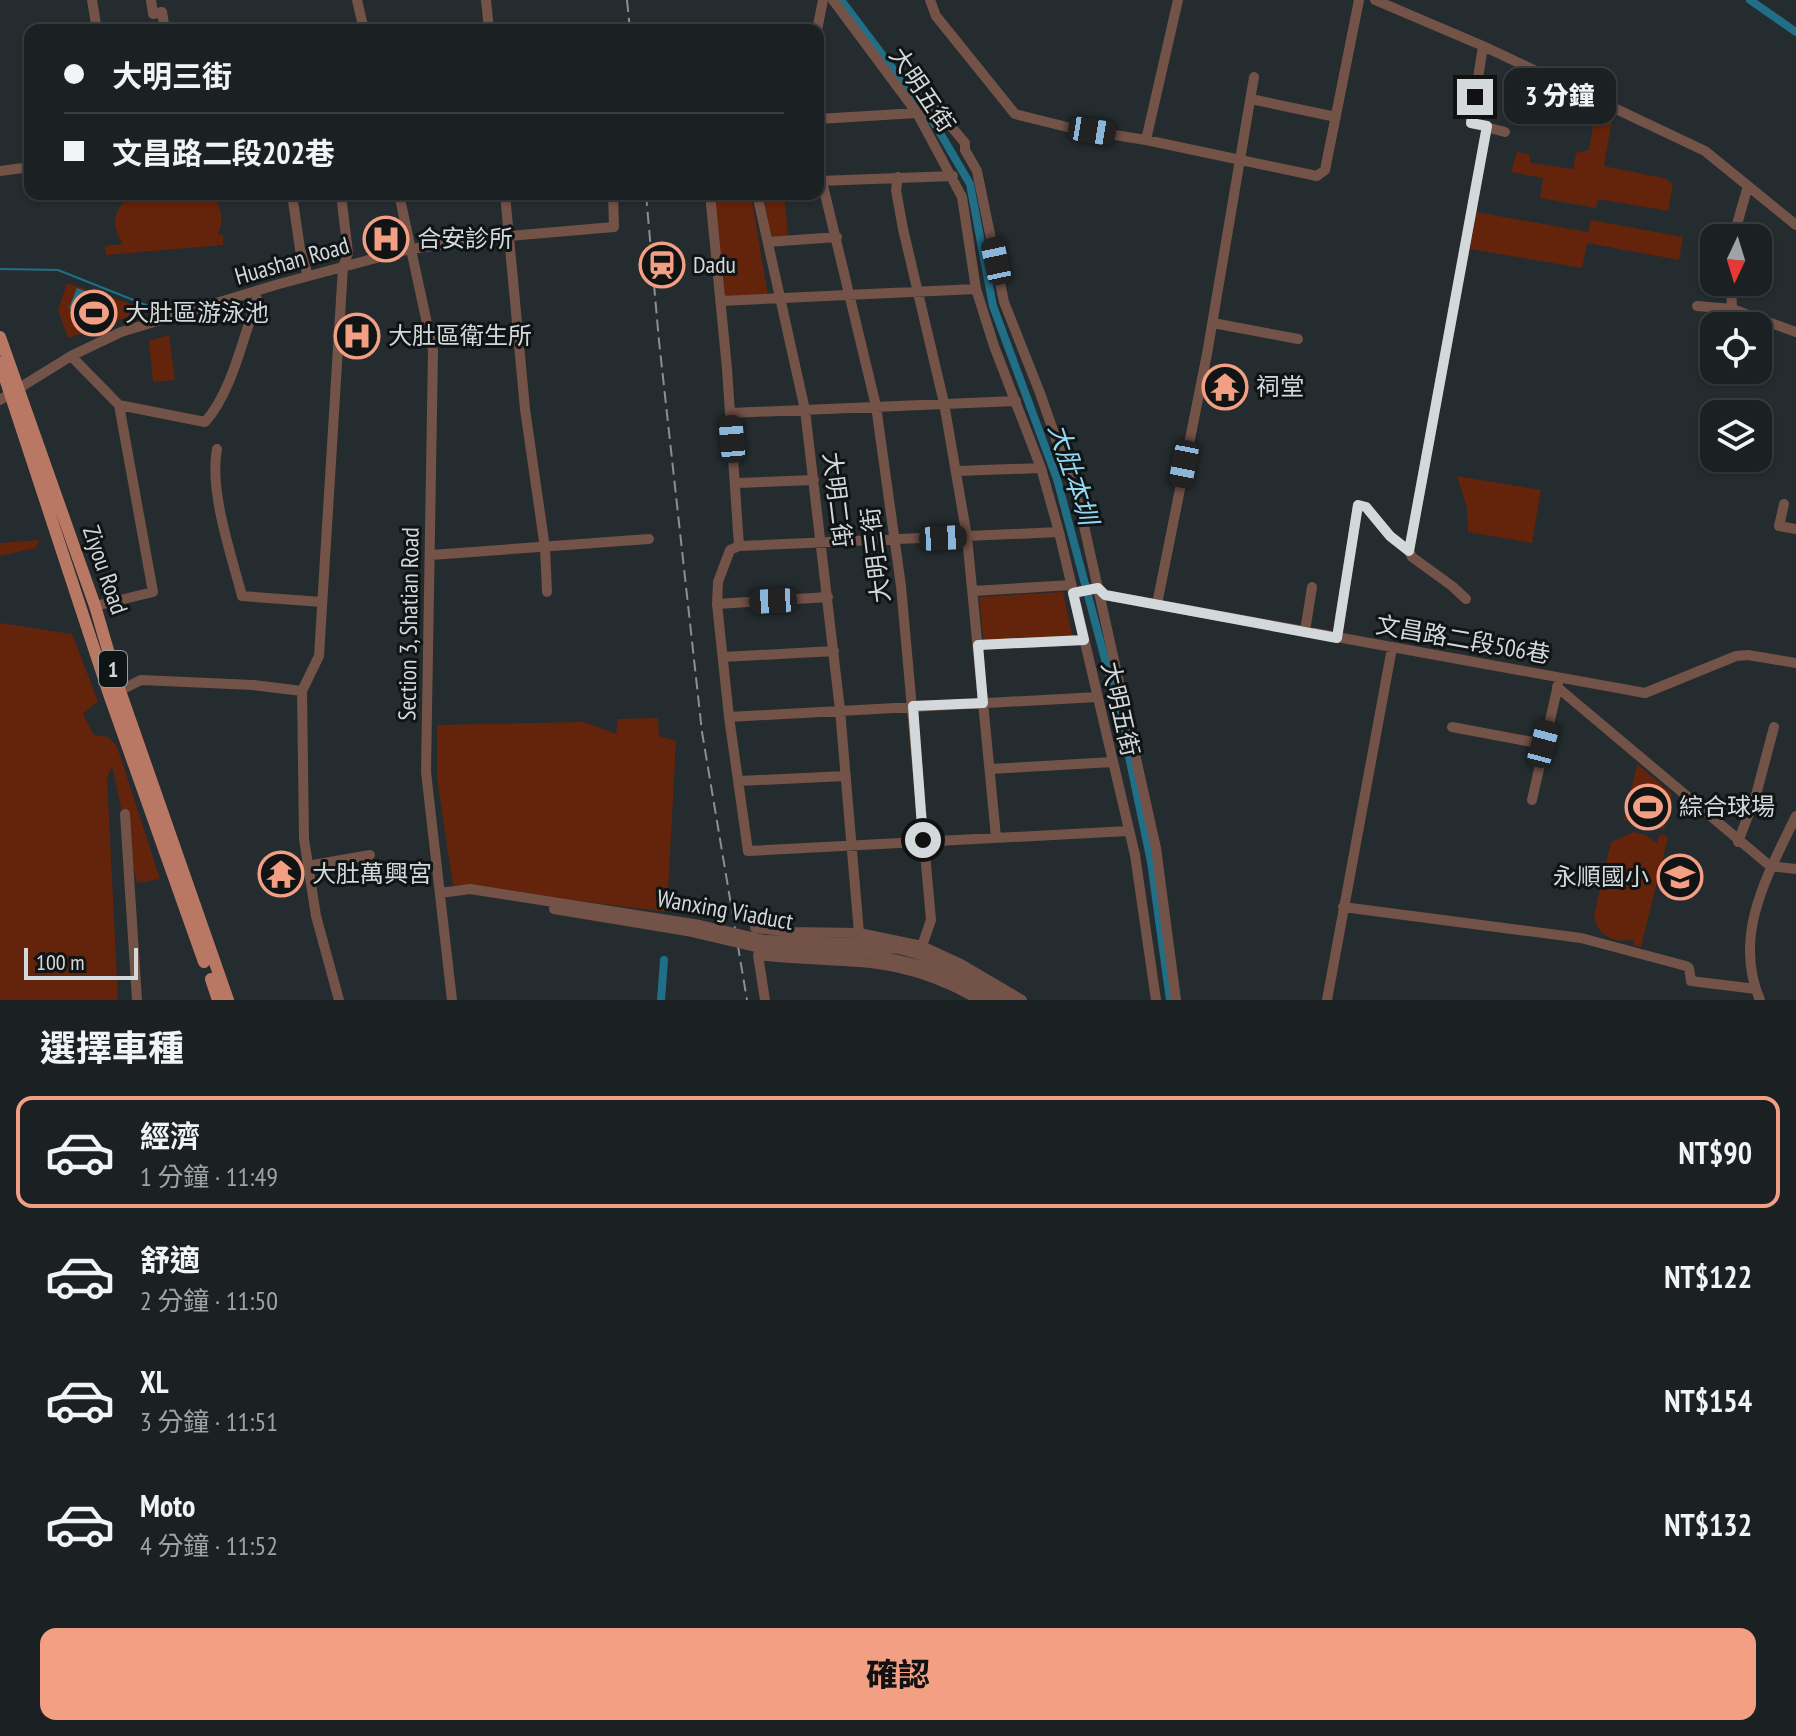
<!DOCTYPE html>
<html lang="zh-TW">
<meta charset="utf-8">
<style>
body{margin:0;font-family:"PT Sans Narrow","Noto Sans TC",sans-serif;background:#282e30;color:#f1f3f6;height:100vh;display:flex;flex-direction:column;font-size:30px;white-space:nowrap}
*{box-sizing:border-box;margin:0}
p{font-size:26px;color:#a0a3a6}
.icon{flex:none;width:44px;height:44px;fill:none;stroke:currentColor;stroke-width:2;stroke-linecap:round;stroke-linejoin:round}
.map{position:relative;height:1000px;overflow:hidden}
.drawer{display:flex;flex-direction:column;background:#1b2123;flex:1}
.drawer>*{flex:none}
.hud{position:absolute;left:24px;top:24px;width:800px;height:176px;border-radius:16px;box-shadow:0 2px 6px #0004,0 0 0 2px #393e41;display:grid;align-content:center;height:176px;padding:0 40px;background:#1b2123}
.needle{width:52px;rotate:184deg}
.fabs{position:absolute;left:1700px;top:224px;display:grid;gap:16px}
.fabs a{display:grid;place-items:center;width:72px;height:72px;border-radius:16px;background:#1b2123;box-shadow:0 2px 6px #0004,0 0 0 2px #393e41;font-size:40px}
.scale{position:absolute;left:24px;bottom:20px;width:114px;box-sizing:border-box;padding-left:8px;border:4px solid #d3d8da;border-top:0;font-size:22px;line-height:28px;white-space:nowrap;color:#d3d8da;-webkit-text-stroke:6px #101415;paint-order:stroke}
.end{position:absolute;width:36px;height:36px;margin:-18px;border:10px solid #d3d8da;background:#111;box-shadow:0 0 0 4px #111}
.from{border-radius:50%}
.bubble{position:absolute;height:56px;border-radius:16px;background:#1b2123;box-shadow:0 2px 6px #0004,0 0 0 2px #393e41;font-size:26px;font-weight:800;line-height:56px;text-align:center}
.car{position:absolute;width:24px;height:48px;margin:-24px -12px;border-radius:10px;box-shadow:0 0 6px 2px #0007;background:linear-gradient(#222 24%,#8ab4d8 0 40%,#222 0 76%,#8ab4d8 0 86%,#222 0)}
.hud b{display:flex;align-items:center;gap:28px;height:76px;font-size:30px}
.hud b+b{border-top:2px solid #393e41}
.hud i{width:20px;height:20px;background:#f1f3f6}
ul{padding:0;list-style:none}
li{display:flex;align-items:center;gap:24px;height:112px;margin:0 16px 12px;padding:0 24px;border:4px solid transparent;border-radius:16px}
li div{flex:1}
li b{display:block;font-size:30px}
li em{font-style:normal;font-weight:800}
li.current{border-color:#f39f84}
li>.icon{width:72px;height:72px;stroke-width:1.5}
h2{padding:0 40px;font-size:36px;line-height:96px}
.primary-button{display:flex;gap:16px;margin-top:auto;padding:16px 40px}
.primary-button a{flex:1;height:92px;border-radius:16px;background:#f39f84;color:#111;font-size:32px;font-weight:800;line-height:92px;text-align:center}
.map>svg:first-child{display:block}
.green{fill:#64230b}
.water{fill:#206f87}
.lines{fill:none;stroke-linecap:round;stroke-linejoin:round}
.stream{stroke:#206f87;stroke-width:2}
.canal{stroke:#206f87;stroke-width:8}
.minor{stroke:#735248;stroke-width:10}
.major{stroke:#b97863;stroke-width:12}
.rail{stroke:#898f92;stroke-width:2;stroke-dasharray:12 6;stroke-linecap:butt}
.minor-bridge{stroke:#735248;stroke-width:10}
.route{stroke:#d3d8da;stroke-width:10}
.labels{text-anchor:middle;stroke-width:6;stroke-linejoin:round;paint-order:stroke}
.shield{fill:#101415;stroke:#989d9f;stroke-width:2}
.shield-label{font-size:22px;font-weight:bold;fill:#d3d8da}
.street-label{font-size:24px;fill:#d3d8da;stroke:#101415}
.poi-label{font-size:24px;fill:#d3d8da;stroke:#101415;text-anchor:start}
.water-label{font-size:26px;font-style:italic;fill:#92d9f3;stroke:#101415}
</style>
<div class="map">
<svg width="1796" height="1000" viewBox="0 0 1796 1000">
<rect width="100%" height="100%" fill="#242c2f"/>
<path class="green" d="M1596 107 1613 115 1604 166 1668 179V182L1673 183 1668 211 1598 199 1596 208 1540 198 1543 178 1511 172 1517 152 1529 154 1531 163 1573 169 1576 153 1589 150Z
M818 187H823L824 197 785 201 788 238 772 241 763 194H818Z
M166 194H211C222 205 224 221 218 235H223V245L106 255 105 246 123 244C111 227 112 212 128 198Z
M751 195 768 296 725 299 714 198Z
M1476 212 1588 232 1591 220 1683 237 1679 260 1587 243 1582 268 1470 249Z
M67 283 134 305 128 317 68 338 58 310Z
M169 335 175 380 153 382 149 341Z
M1457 476 1541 490 1532 543 1468 532 1467 508Z
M39 540 36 548 0 556V543Z
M1063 592 1073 639 984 643 979 597Z
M0 623 72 634 98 701 83 714 94 735 108 737 117 746 160 879 137 883 112 766 107 778 118 1000H0Z
M658 718 659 736 676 741 667 912 453 885 437 778V725L584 722 616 734 618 719Z
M1637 764 1672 794 1664 829 1624 820Z
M1634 832 1645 835 1657 843 1660 834 1668 837 1641 947 1633 945 1634 939C1615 945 1596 935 1594 915L1611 842Z"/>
<path class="water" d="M77 288 109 300 102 320 69 308Z"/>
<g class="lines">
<path class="stream" d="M0 269 58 270 156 309"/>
<path class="canal" d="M841 0 936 126 970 184 993 306 1057 479 1122 723 1151 862 1170 1000
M1750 0 1796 32
M661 1000 664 960"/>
<path class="minor" d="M92 0 97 30
M151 0 153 14 162 12 165 30
M357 0 364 30
M486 0 489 30
M833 0 917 113 962 197 976 289 994 346 1041 468 1059 532 1135 855 1156 1000
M930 0 936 16 1015 114 1071 128 1146 140 1317 176 1325 170 1359 0
M1375 0 1483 46 1705 151 1796 225
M817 30 823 0
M1483 46 1471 123 1505 132
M1251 99 1336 117
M818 119 917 113 934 106 965 143V150L977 171 1004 302 1040 393 1080 508 1156 848 1176 1000
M1146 140 1178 0
M818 165 876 406 901 586 931 920 922 946
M0 171 30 167
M898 177 896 190 903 229 944 403 967 537 996 837
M819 181 953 176
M292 194 300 249 308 276
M399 194 433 351 426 772 452 1000
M505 194 525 409 545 548 547 592
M710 194 727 369 739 546
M757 194 805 410 840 710 859 933 857 960
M1733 238 1748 186
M768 242 837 237
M1731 282 1732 309
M720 301 976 289
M1697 306 1732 309 1796 332
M1213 323 1298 339
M71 356 119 405 205 422C232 392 243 337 257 299
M0 400 71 356 121 332 279 284 410 249 509 236 614 227 613 194
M730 413 1016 401
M217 449C209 491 231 554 242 596L322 602
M956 471 1041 468
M737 483 814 480
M1784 504 1779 526 1796 529
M1059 532 739 546 730 550 718 582 717 604 729 717 748 851 1128 831
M1409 551 1487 126
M431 555 649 539
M1098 588 1105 595 1645 693 1736 656 1748 655 1796 663
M973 591 1071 585
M1073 593 1098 588
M717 604 828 597
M1157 604 1207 354 1254 77
M95 606 153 592 119 405
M1305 631 1312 587
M1337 638 1358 505 1366 507 1390 536 1409 551 1412 557 1452 586 1466 599
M978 645 1084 640
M723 657 834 651
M1557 687 1770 866 1796 869
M115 693 141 680 253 685 302 691
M729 717 1098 697
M1452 727 1543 744
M990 769 1113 762
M739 781 846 776
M1532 800 1558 685
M125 814 137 1000
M1738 842 1756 795 1774 727
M307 866 370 855
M440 893 470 889
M1343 907 1581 938 1686 966 1689 968 1691 981 1756 989
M755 928 790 932 859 933 922 946 961 964 1022 1000
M339 1000 316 916 304 839 302 691 319 656 343 267 348 253 341 194
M765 1000 758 955C846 965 898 952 979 1000
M1327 1000 1392 648
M1760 1000C1732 935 1768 874 1796 816"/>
<path class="major" d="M0 337 95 606 120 691 228 1000
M0 363 110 697 204 962
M211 979 218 1000"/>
<path class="rail" d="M627 0 630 30
M646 194 659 341 702 732 747 1000"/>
<path class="minor-bridge" d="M470 889 700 925 765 940 852 943 899 949 931 958 1010 1000
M554 909 687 931 764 949 869 953 932 968 993 1000"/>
</g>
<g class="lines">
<path class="route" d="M923 840 913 706 983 703 978 645 1084 640 1073 593 1098 588 1105 595 1337 638 1358 505 1366 507 1390 536 1409 551 1487 126 1471 123 1475 97"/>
</g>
<defs>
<g id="hospital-ring" transform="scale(2.3)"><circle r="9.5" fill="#101415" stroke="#f39f84" stroke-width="1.5"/><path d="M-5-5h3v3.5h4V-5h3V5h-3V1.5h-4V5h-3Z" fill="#f39f84"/></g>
<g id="station-ring" transform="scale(2.3)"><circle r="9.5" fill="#101415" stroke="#f39f84" stroke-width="1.5"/><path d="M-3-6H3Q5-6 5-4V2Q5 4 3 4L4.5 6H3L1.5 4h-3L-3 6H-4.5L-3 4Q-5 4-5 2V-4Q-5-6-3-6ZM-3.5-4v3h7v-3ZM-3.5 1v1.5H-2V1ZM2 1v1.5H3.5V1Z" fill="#f39f84"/></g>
<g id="stadium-ring" transform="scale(2.3)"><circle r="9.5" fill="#101415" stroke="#f39f84" stroke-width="1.5"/><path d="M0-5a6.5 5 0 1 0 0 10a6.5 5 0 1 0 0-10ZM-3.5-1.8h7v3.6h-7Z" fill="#f39f84"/></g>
<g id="temple-ring" transform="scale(2.3)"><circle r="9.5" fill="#101415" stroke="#f39f84" stroke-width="1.5"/><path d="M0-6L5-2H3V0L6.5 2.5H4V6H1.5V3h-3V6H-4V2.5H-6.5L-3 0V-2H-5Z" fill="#f39f84"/></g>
<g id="school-ring" transform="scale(2.3)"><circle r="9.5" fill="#101415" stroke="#f39f84" stroke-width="1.5"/><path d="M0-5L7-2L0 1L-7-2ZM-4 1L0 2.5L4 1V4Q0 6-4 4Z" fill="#f39f84"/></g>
</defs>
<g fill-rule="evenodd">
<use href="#hospital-ring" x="386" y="239"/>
<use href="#station-ring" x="662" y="265"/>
<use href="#stadium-ring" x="94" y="313"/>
<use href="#hospital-ring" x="357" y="336"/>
<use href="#temple-ring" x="1225" y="387"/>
<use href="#stadium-ring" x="1648" y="807"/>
<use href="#temple-ring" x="281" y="874"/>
<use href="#school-ring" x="1680" y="877"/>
</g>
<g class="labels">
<rect class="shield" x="99" y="651" width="28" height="36" rx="6"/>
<g class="shield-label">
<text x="113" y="677">1</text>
</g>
<g class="street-label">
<text transform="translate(922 90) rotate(56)" y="8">大明五街</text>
<text transform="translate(292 261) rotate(-16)" y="8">Huashan Road</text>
<text transform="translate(837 500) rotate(83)" y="8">大明二街</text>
<text transform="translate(876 555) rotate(-97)" y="8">大明三街</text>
<text transform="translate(105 570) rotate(71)" y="8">Ziyou Road</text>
<text transform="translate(409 624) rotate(-89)" y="8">Section 3, Shatian Road</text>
<text transform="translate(1463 640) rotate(10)" y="8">文昌路二段506巷</text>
<text transform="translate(1120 709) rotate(77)" y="8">大明五街</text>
<text transform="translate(725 910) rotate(10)" y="8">Wanxing Viaduct</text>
</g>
<g class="poi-label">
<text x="417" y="247">合安診所</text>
<text x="693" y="273">Dadu</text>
<text x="125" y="321">大肚區游泳池</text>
<text x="388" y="344">大肚區衛生所</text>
<text x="1256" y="395">祠堂</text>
<text x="1679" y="815">綜合球場</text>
<text x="312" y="882">大肚萬興宮</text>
<text x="1649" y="885" text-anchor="end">永順國小</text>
</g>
<g class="water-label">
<text transform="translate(1073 474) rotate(72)" y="9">大肚本圳</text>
</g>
</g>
</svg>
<div class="fabs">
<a><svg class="needle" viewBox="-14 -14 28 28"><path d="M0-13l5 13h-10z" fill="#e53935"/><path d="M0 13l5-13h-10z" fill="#a0a3a6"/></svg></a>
<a><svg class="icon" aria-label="locate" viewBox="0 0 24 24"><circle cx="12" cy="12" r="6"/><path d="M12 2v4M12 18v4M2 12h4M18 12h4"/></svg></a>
<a><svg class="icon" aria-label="layers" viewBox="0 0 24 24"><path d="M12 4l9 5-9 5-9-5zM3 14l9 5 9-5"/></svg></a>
</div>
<div class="scale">100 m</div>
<i class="end from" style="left:923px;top:840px"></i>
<i class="end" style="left:1475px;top:97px"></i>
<div class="bubble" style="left:1504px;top:68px;width:112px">3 分鐘</div>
<i class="car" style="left:1092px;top:131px;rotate:99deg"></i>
<i class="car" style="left:996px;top:261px;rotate:348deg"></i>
<i class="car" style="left:732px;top:439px;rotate:355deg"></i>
<i class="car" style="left:1184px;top:464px;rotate:191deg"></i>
<i class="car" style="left:943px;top:538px;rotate:87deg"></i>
<i class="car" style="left:773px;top:601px;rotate:267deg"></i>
<i class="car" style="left:1543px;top:744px;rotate:15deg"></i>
<div class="hud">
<b><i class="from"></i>大明三街</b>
<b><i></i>文昌路二段202巷</b>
</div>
</div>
<section class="drawer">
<h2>選擇車種</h2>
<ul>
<li class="current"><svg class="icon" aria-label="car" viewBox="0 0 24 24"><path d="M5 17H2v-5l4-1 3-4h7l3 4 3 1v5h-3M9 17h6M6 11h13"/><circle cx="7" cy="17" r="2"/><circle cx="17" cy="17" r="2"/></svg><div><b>經濟</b><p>1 分鐘 · 11:49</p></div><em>NT$90</em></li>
<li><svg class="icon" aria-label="car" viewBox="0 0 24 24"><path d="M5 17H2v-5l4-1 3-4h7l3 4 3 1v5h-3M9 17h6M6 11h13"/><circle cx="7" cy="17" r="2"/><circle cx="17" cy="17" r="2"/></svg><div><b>舒適</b><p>2 分鐘 · 11:50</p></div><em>NT$122</em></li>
<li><svg class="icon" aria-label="car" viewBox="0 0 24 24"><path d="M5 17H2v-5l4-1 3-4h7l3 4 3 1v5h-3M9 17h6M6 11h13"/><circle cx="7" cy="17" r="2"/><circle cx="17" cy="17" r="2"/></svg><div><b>XL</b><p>3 分鐘 · 11:51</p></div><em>NT$154</em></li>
<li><svg class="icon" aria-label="car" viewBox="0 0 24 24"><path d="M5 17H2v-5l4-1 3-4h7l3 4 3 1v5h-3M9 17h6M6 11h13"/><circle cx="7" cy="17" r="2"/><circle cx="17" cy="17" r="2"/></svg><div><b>Moto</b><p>4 分鐘 · 11:52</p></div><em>NT$132</em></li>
</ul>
<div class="primary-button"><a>確認</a></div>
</section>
